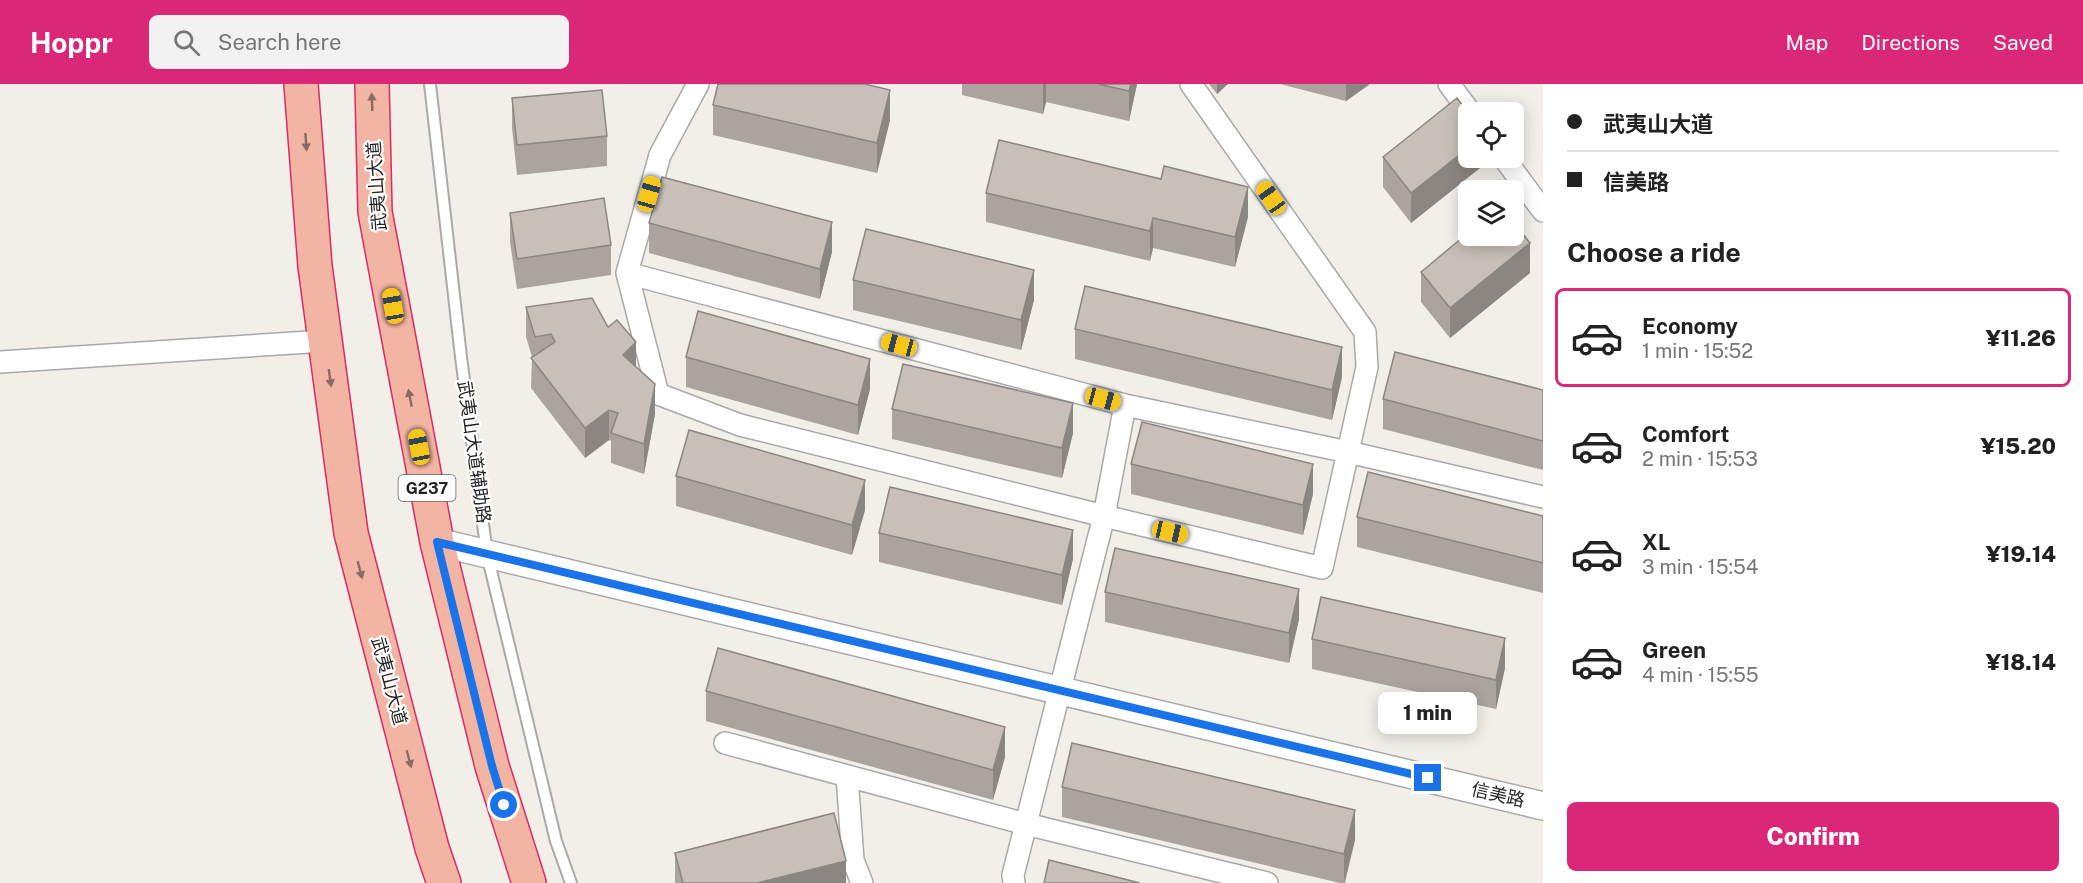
<!DOCTYPE html>
<meta charset="utf-8">
<style>
body{margin:0;font-family:"Public Sans","Noto Sans SC",sans-serif;background:#f2f2f2;color:#222;height:100vh;display:flex;flex-direction:column;font-size:22px;white-space:nowrap}
*{box-sizing:border-box;margin:0}
p{font-size:20px;color:#767676}
.icon{flex:none;width:33px;height:33px;fill:none;stroke:currentColor;stroke-width:2;stroke-linecap:round;stroke-linejoin:round}
.map{position:relative;flex:1;overflow:hidden}
.drawer{display:flex;flex-direction:column;background:#fff;width:540px}
.drawer>*{flex:none}
.banner{display:grid;align-content:center;height:132px;padding:0 24px;background:#fff}
.controls{position:absolute;left:1458px;top:18px;display:grid;gap:12px}
.controls a{display:grid;place-items:center;width:66px;height:66px;border-radius:9px;background:#fff;box-shadow:0 3px 15px #0003;font-size:30px}
.end{position:absolute;width:27px;height:27px;margin:-14px;border:8px solid #1a73e8;background:#fff;box-shadow:0 0 0 3px #fff}
.from{border-radius:50%}
.bubble{position:absolute;height:42px;border-radius:9px;background:#fff;box-shadow:0 3px 15px #0003;font-size:20px;font-weight:800;line-height:42px;text-align:center}
.car{position:absolute;width:18px;height:36px;margin:-18px -9px;border-radius:8px;box-shadow:0 0 4px 2px #0007;background:linear-gradient(#f5c518 24%,#345 0 40%,#f5c518 0 76%,#345 0 86%,#f5c518 0)}
.banner b{display:flex;align-items:center;gap:21px;height:57px;font-size:22px}
.banner b+b{border-top:2px solid #e0e0e0}
.banner i{width:15px;height:15px;background:#222}
ul{padding:0;list-style:none}
li{display:flex;align-items:center;gap:18px;height:99px;margin:0 12px 9px;padding:0 12px;border:3px solid transparent;border-radius:9px}
li div{flex:1}
li b{display:block;font-size:22px}
li em{font-style:normal;font-weight:800}
li.active{border-color:#db2777}
li>.icon{width:54px;height:54px;stroke-width:1.5}
h2{padding:0 24px;font-size:27px;line-height:72px}
.action{display:flex;gap:12px;margin-top:auto;padding:12px 24px}
.action a{flex:1;height:69px;border-radius:9px;background:#db2777;color:#fff;font-size:24px;font-weight:800;line-height:69px;text-align:center}
header{display:flex;align-items:center;gap:36px;box-sizing:border-box;height:84px;padding:0 30px;background:#db2777;color:#fff}
header strong{font-size:28px}
nav{display:flex;gap:33px;margin-inline-start:auto;font-size:21px}
.search{width:420px;height:54px;background:#f2f2f2;display:flex;align-items:center;gap:15px;box-sizing:border-box;padding:0 21px;border-radius:9px;color:#767676;font-size:22px}
main{display:flex;flex:1;min-height:0}
.map>svg:first-child{display:block}
.lines{fill:none;stroke-linecap:round;stroke-linejoin:round}
.service-casing{stroke:#a9a9a9;stroke-width:14}
.minor-casing{stroke:#a9a9a9;stroke-width:24}
.tertiary-casing{stroke:#a9a9a9;stroke-width:30}
.trunk-casing{stroke:#dc2a67;stroke-width:36}
.service{stroke:#fff;stroke-width:10}
.minor{stroke:#fff;stroke-width:21}
.tertiary{stroke:#fff;stroke-width:27}
.trunk{stroke:#f2b4a3;stroke-width:33}
.wall{fill:#aba49e}
.shaded-wall{fill:#8b8681}
.building{fill:#c7bfb8;stroke:#8b8681;stroke-width:1.5}
.oneway{fill:#8a6b62}
.route{stroke:#1a73e8;stroke-width:8}
.labels{text-anchor:middle;stroke-width:4.5;stroke-linejoin:round;paint-order:stroke}
.shield{fill:#fff;stroke:#646464;stroke-width:1.5}
.shield-label{font-size:16px;font-weight:bold;fill:#222}
.street-label{font-size:18px;fill:#222;stroke:#fff}
</style>
<header>
<strong>Hoppr</strong>
<div class="search"><svg class="icon" aria-label="search" viewBox="0 0 24 24"><circle cx="10" cy="10" r="6"/><path d="M15 15l6 6"/></svg>Search here</div>
<nav><a>Map</a><a>Directions</a><a>Saved</a></nav>
</header>
<main>
<div class="map">
<svg width="1543" height="799" viewBox="0 0 1543 799">
<rect width="100%" height="100%" fill="#f2efe9"/>
<g class="lines">
<g class="service-casing">
<path id="service" d="M430 0 461 273 487 470 556 757 571 799"/>
</g>
<g class="minor-casing">
<path id="minor" d="M698 0 660 71 627 189 658 310 740 341 1104 432 1125 321
M1449 0 1470 28
M1504 74 1543 127
M627 189 1125 321 1348 368 1543 413
M0 278 325 257
M725 659 1026 740 1267 799
M847 692 853 776 862 799
M1014 799 1013 791 1104 432 1322 484 1367 283 1365 248 1191 0"/>
</g>
<g class="tertiary-casing">
<path id="tertiary" d="M437 458 1543 722"/>
</g>
<g class="trunk-casing">
<path id="trunk" d="M301 0 315 182 351 449 432 764 444 799
M372 0 375 128 437 458 492 682 529 799"/>
</g>
<use href="#service" class="service"/>
<use href="#minor" class="minor"/>
<use href="#tertiary" class="tertiary"/>
<use href="#trunk" class="trunk"/>
</g>
<path class="wall" d="M962 0H1137L1129 37 1046 18 1043 30 962 11Z
M1209 0H1228L1217 10Z
M1280 0H1370L1346 17Z
M512 14 607 52V82L517 91 512 44Z
M713 21 890 36 877 89 713 51Z
M1383 73 1485 74V80L1411 139 1383 103Z
M986 109 1248 133 1235 183 1153 164 1150 177 986 138Z
M510 129 611 161V191L517 205 510 158Z
M649 139 832 168 820 215 649 169Z
M1421 188 1530 189 1450 254 1421 218Z
M853 196 1034 216 1021 266 853 226Z
M526 223 608 243 636 283 655 330 644 390 611 379V357L609 356 585 374 531 304 532 273 526 253Z
M1075 245 1342 293 1332 336 1075 275Z
M686 273 870 305 858 351 686 303Z
M1543 306V386L1383 345V315Z
M892 325 1073 349 1062 394 892 355Z
M1131 380 1313 410 1303 451 1131 410Z
M676 392 865 426 852 471 676 422Z
M1543 432V509L1357 463V433Z
M879 449 1073 475 1062 521 879 478Z
M1105 508 1299 535 1289 579 1105 538Z
M1312 555 1505 584 1496 625 1312 585Z
M706 607 1005 673 993 716 706 637Z
M1062 703 1355 756 1345 799H1340L1062 733Z
M675 769 846 799H675Z"/>
<path class="shaded-wall" d="M1043 0H1046V18L1043 30Z
M1131 0H1137L1129 37V7Z
M1217 0H1228L1217 10Z
M1346 0H1370L1346 17Z
M890 6V36L877 89V59Z
M1468 64V74H1485V80L1411 139V109Z
M1248 103V133L1235 183V153Z
M1153 134V164L1150 177V147Z
M832 138V168L820 215V185Z
M1530 159V189L1450 254V224Z
M1034 186V216L1021 266V236Z
M636 258V288L623 271Z
M1342 263V293L1332 336V306Z
M870 275V305L858 351V321Z
M655 300V330L644 390V360Z
M1073 319V349L1062 394V364Z
M609 326V356L585 374V344Z
M1313 380V410L1303 451V421Z
M865 396V426L852 471V441Z
M1073 446V475L1062 521V491Z
M1299 505V535L1289 579V549Z
M1505 554V584L1496 625V596Z
M1005 643V673L993 716V686Z
M1355 726V756L1344 799V770Z
M846 777V799H757Z"/>
<path class="building" d="M718 0H865L890 6 877 59 713 21Z
M1098 0H1131L1129 7Z
M602 6 607 52 517 61 512 14Z
M1457 14 1468 29V64L1411 109 1383 73Z
M999 56 1161 95 1164 82 1248 103 1235 153 1153 134 1150 147 986 109Z
M662 93 832 138 820 185 649 139Z
M604 114 611 161 517 175 510 129Z
M1514 139 1530 159 1450 224 1421 188 1468 149V152H1514Z
M866 145 1034 186 1021 236 853 196Z
M1085 202 1342 263 1332 306 1075 245Z
M592 214 608 243 617 236 636 258 623 271 655 300 644 360 611 349 618 329 609 326 585 344 531 274 555 258 551 250 535 253 526 223Z
M698 227 870 275 858 321 686 273Z
M1395 268 1543 306V357L1383 315Z
M903 280 1073 319 1062 364 892 325Z
M1142 338 1313 380 1303 421 1131 380Z
M689 346 865 396 852 441 676 392Z
M1368 388 1543 432V479L1357 433Z
M890 403 1073 446 1062 491 879 449Z
M1115 464 1299 505 1289 549 1105 508Z
M1321 513 1505 554 1496 596 1312 555Z
M718 564 1005 643 993 686 706 607Z
M1072 659 1355 726 1344 770 1062 703Z
M834 729 846 777 757 799H683L675 769Z
M1049 776 1140 799H1044Z"/>
<defs><path id="oneway-solid" d="M-6-.8H1V-3.2L6.5 0L1 3.2V.8H-6Z" transform="scale(1.5)"/></defs>
<g class="oneway">
<use href="#oneway-solid" transform="translate(372 18) rotate(-92)"/>
<use href="#oneway-solid" transform="translate(306 58) rotate(86)"/>
<use href="#oneway-solid" transform="translate(330 294) rotate(82)"/>
<use href="#oneway-solid" transform="translate(410 314) rotate(-101)"/>
<use href="#oneway-solid" transform="translate(360 486) rotate(75)"/>
<use href="#oneway-solid" transform="translate(409 675) rotate(75)"/>
</g>
<g class="lines">
<path class="route" d="M504 721 492 682 437 458 1428 694"/>
</g>
<g class="labels">
<rect class="shield" x="398.5" y="391" width="57" height="26" rx="4.5"/>
<g class="shield-label">
<text x="427" y="410">G237</text>
</g>
<g class="street-label">
<text transform="translate(377 102) rotate(-94)" y="6">武夷山大道</text>
<text transform="translate(474 368) rotate(82)" y="6">武夷山大道辅助路</text>
<text transform="translate(389 597) rotate(75)" y="6">武夷山大道</text>
<text transform="translate(1498 711) rotate(13)" y="6">信美路</text>
</g>
</g>
</svg>
<div class="controls">
<a><svg class="icon" aria-label="locate" viewBox="0 0 24 24"><circle cx="12" cy="12" r="6"/><path d="M12 2v4M12 18v4M2 12h4M18 12h4"/></svg></a>
<a><svg class="icon" aria-label="layers" viewBox="0 0 24 24"><path d="M12 4l9 5-9 5-9-5zM3 14l9 5 9-5"/></svg></a>
</div>
<i class="end from" style="left:504px;top:721px"></i>
<i class="end" style="left:1428px;top:694px"></i>
<div class="bubble" style="left:1378px;top:608px;width:99px">1 min</div>
<i class="car" style="left:649px;top:110px;rotate:16deg"></i>
<i class="car" style="left:1271px;top:114px;rotate:325deg"></i>
<i class="car" style="left:393px;top:222px;rotate:350deg"></i>
<i class="car" style="left:899px;top:261px;rotate:285deg"></i>
<i class="car" style="left:1103px;top:315px;rotate:105deg"></i>
<i class="car" style="left:419px;top:363px;rotate:349deg"></i>
<i class="car" style="left:1170px;top:448px;rotate:103deg"></i>
</div>
<section class="drawer">
<div class="banner">
<b><i class="from"></i>武夷山大道</b>
<b><i></i>信美路</b>
</div>
<h2>Choose a ride</h2>
<ul>
<li class="active"><svg class="icon" aria-label="car" viewBox="0 0 24 24"><path d="M5 17H2v-5l4-1 3-4h7l3 4 3 1v5h-3M9 17h6M6 11h13"/><circle cx="7" cy="17" r="2"/><circle cx="17" cy="17" r="2"/></svg><div><b>Economy</b><p>1 min · 15:52</p></div><em>¥11.26</em></li>
<li><svg class="icon" aria-label="car" viewBox="0 0 24 24"><path d="M5 17H2v-5l4-1 3-4h7l3 4 3 1v5h-3M9 17h6M6 11h13"/><circle cx="7" cy="17" r="2"/><circle cx="17" cy="17" r="2"/></svg><div><b>Comfort</b><p>2 min · 15:53</p></div><em>¥15.20</em></li>
<li><svg class="icon" aria-label="car" viewBox="0 0 24 24"><path d="M5 17H2v-5l4-1 3-4h7l3 4 3 1v5h-3M9 17h6M6 11h13"/><circle cx="7" cy="17" r="2"/><circle cx="17" cy="17" r="2"/></svg><div><b>XL</b><p>3 min · 15:54</p></div><em>¥19.14</em></li>
<li><svg class="icon" aria-label="car" viewBox="0 0 24 24"><path d="M5 17H2v-5l4-1 3-4h7l3 4 3 1v5h-3M9 17h6M6 11h13"/><circle cx="7" cy="17" r="2"/><circle cx="17" cy="17" r="2"/></svg><div><b>Green</b><p>4 min · 15:55</p></div><em>¥18.14</em></li>
</ul>
<div class="action"><a>Confirm</a></div>
</section>
</main>
